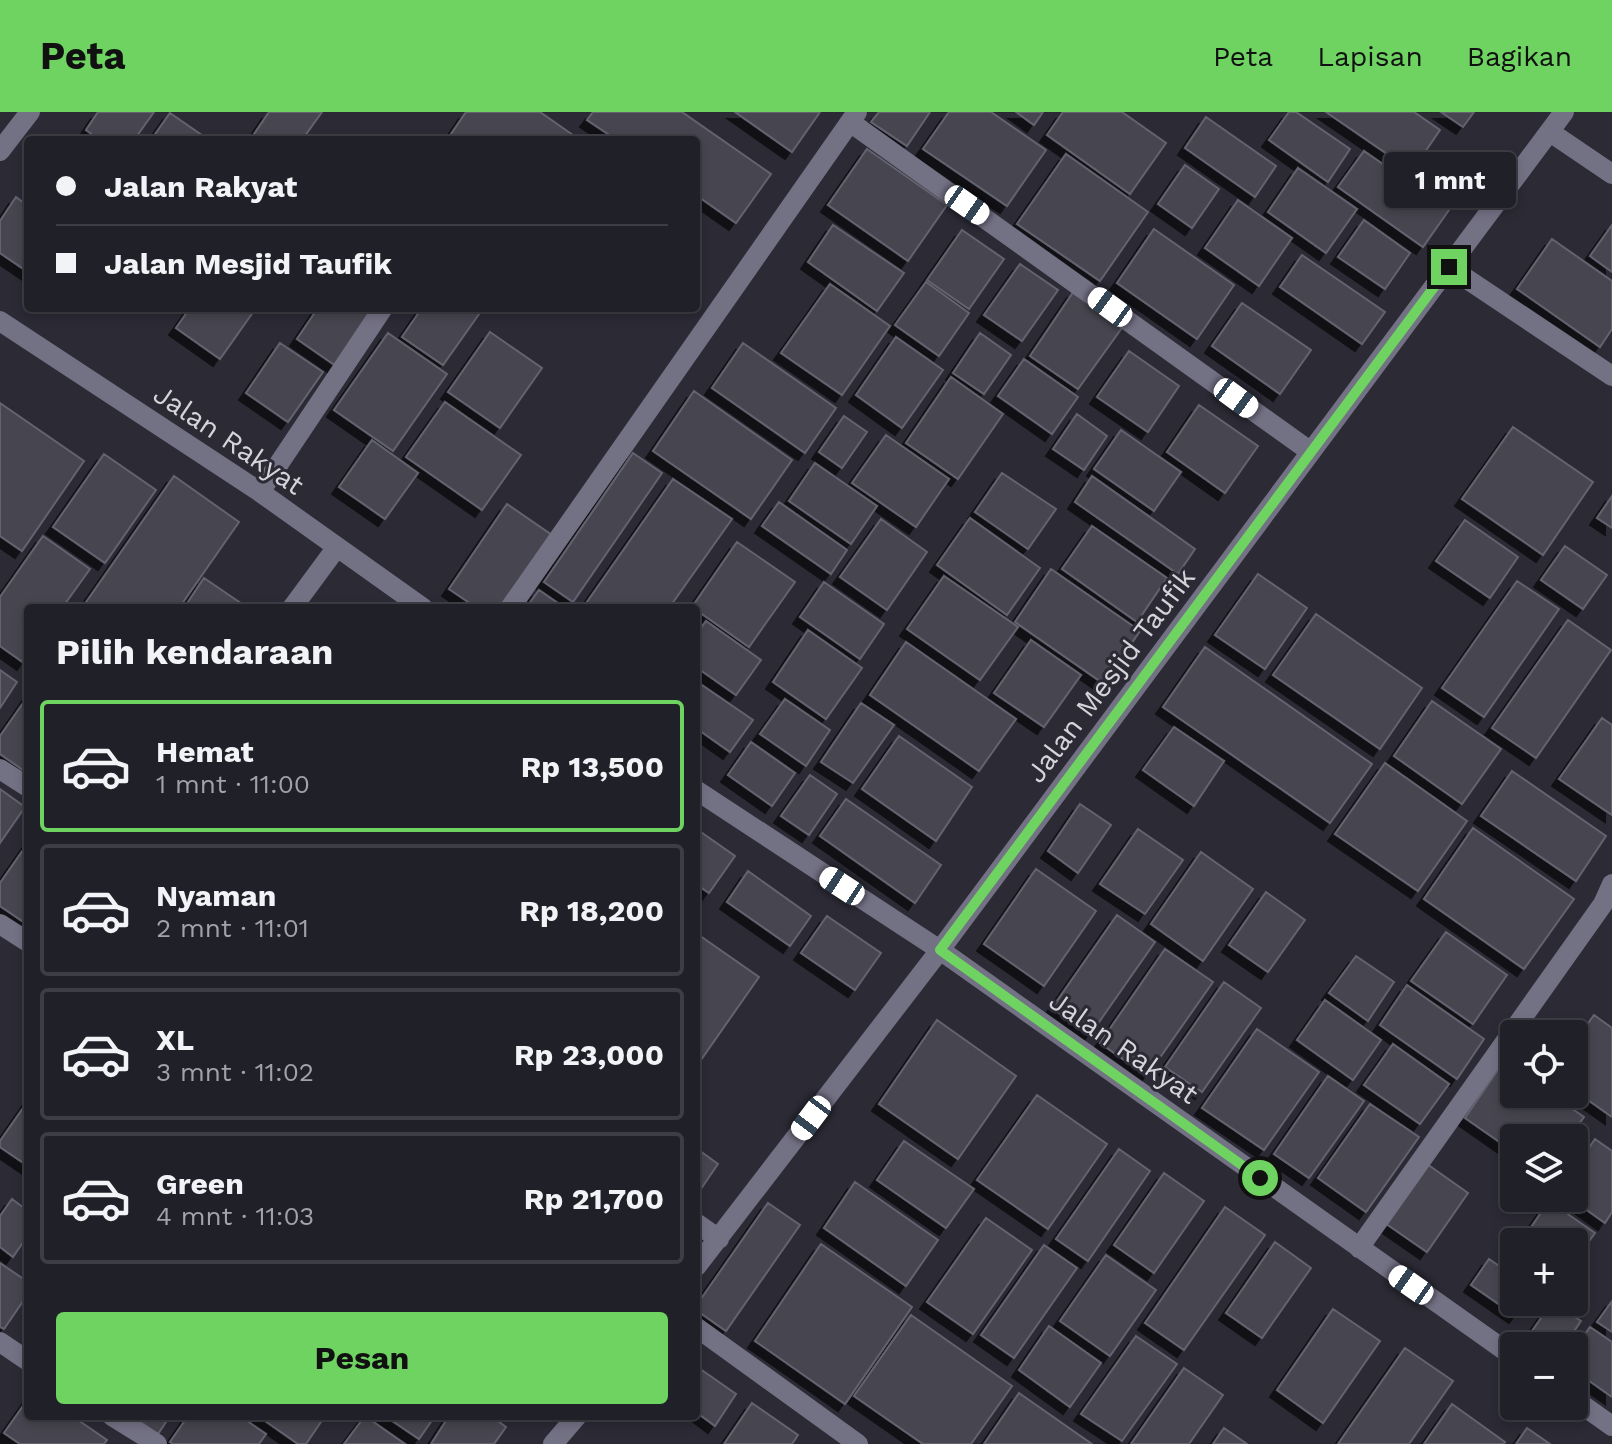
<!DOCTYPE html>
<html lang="id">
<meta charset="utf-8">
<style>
body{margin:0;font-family:"Work Sans",sans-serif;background:#282830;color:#f1f3f6;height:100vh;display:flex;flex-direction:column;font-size:30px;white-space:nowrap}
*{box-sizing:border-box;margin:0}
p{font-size:26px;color:#a2a3a8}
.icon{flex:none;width:44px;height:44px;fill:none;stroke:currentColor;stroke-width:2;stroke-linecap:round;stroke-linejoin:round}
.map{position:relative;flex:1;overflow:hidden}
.sheet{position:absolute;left:24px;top:492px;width:676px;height:816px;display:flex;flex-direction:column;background:#202028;border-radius:8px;box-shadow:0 4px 12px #0003,0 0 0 2px #3d3e45}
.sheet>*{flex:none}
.guide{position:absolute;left:24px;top:24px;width:676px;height:176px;border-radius:8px;box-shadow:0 4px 12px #0003,0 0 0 2px #3d3e45;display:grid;align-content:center;height:176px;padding:0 32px;background:#202028}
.fabs{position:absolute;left:1500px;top:908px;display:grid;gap:16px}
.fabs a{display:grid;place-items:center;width:88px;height:88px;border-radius:8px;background:#202028;box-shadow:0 4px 12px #0003,0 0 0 2px #3d3e45;font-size:40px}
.end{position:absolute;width:36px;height:36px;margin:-18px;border:10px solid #6ed361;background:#111;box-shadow:0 0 0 4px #111}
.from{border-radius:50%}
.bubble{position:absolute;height:56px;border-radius:8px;background:#202028;box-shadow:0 4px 12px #0003,0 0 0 2px #3d3e45;font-size:26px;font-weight:700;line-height:56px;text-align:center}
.car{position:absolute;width:24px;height:48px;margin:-24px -12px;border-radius:10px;box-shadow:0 0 6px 2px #0007;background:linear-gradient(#fff 24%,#345 0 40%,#fff 0 76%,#345 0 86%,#fff 0)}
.guide b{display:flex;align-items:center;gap:28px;height:76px;font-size:30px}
.guide b+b{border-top:2px solid #3d3e45}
.guide i{width:20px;height:20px;background:#f1f3f6}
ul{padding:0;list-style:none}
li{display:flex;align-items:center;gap:24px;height:132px;margin:0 16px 12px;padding:0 16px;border:4px solid #3d3e45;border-radius:8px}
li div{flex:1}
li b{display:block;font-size:30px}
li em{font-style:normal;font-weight:700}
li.current{border-color:#6ed361}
li>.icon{width:72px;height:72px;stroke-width:1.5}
h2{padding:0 32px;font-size:36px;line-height:96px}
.button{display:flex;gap:16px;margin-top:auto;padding:16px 32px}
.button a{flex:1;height:92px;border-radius:8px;background:#6ed361;color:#111;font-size:32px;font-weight:700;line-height:92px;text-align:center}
header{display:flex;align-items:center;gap:48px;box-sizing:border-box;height:112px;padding:0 40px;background:#6ed361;color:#111}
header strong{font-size:38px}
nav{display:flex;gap:44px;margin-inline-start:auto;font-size:28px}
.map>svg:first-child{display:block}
.building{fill:#464550;stroke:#64636f;stroke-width:2;filter:url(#shadow)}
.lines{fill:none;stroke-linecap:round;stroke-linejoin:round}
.minor{stroke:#737184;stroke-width:20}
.route{stroke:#6ed361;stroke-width:10}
.labels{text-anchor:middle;stroke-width:6;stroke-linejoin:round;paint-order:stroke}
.street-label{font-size:28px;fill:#d5d4db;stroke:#2b2a35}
</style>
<header>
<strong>Peta</strong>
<nav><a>Peta</a><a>Lapisan</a><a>Bagikan</a></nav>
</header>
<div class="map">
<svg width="1612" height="1332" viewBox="0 0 1612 1332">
<defs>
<filter id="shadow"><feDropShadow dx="-7" dy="7" stdDeviation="0" flood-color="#0009"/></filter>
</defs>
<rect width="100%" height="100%" fill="#2b2a35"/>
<path class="building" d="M98 0H154L134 28H100L86 18Z
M269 0H322L302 28H250Z
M466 0H540L580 28H459L451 22Z
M593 0H682L771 62 736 111 696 83V28H617L587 8Z
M735 0H820L792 40Z
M879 0H930L907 34 871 10Z
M949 0H991L1046 38 1007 94 923 37Z
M1016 0H1043L1034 13Z
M1063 0H1122L1166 31 1130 82 1047 23Z
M1289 0H1296L1350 37 1328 70 1269 28Z
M1326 0H1414L1440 18 1412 59Z
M1441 0H1474L1463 15Z
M170 1 209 28H151Z
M1206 5 1276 54 1255 85 1185 36Z
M867 37 947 93 908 149 828 93Z
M1364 39 1449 98 1423 135 1338 75Z
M1066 42 1148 100 1100 169 1017 112Z
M1185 53 1219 77 1192 116 1158 92Z
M1298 56 1357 97 1326 141 1268 100Z
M16 85 28 94V160L0 141V109Z
M1238 88 1292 126 1259 174 1205 136Z
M1364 108 1410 141 1385 177 1338 145Z
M833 113 904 161 877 199 808 150Z
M1612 113V160L1590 144Z
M1154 117 1234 173 1197 227 1117 171Z
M962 118 1004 147 969 197 927 168Z
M1552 127 1612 169V217L1600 235 1517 177Z
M1302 143 1385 200 1362 232 1280 175Z
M1020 152 1058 178 1022 229 984 203Z
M926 170 969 201 939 244 895 213Z
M830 172 890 214 842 283 781 241Z
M1074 179 1124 213 1078 277 1030 244Z
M1242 191 1311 238 1280 282 1212 234Z
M190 196H256L220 247 176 216Z
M318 196H376L336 254 297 227Z
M422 196 482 198 443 253 402 225Z
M490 220 542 256 500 316 448 280Z
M388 221 447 262 393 339 334 298Z
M980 221 1011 243 984 282 953 261Z
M896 225 943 258 902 316 856 283Z
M280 231 323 260 288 310 246 281Z
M743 231 836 296 805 341 712 276Z
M1129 239 1179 274 1148 320 1097 285Z
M1024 247 1078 285 1052 322 998 284Z
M951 265 1003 302 958 367 906 331Z
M694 279 792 348 751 407 653 339Z
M445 290 521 343 482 398 406 345Z
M0 291 84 349 22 439 0 424Z
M1199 293 1258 334 1225 381 1167 340Z
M1077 302 1107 324 1084 358 1053 337Z
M844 304 867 320 842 356 819 340Z
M1513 315 1593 370 1543 443 1462 387Z
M1121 318 1181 360 1154 399 1094 357Z
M886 323 949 367 916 415 852 371Z
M372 328 418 361 385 407 339 375Z
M633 341 662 361 573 490 544 470Z
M104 342 156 378 105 451 53 415Z
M815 351 877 394 851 432 789 389Z
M1002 361 1056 397 1028 437 975 400Z
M174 364 239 410 179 496H82Z
M1092 364 1195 437 1178 462 1075 390Z
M673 367 732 407 669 496H596L587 490Z
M1612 384V416L1597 406Z
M779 390 847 438 831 462 762 414Z
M507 392 552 423 502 496H477L449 477Z
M970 406 1040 456 1007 503 937 453Z
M881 407 927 440 887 498 840 465Z
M1465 408 1518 445 1490 486 1436 449Z
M1092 414 1167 466 1137 510 1062 457Z
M43 424 90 457 62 496H28V545L24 551 0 534V485Z
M737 430 795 470 749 535 692 495Z
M1565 434 1607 463 1583 497 1541 468Z
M1051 457 1140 519 1104 572 1015 510Z
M1258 462 1307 496 1265 557 1215 523Z
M944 464 1018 515 980 568 907 517Z
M204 466 248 496H184Z
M1517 469 1559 497 1484 605 1442 576Z
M824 470 884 512 860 547 800 505Z
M539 478 565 496H526Z
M1316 502 1422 576 1380 637 1273 563Z
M1568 508 1611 538 1536 646 1492 616Z
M706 509 761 548 736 583 696 555V523Z
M808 518 862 556 826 607 773 570Z
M1031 528 1081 563 1044 615 994 581Z
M906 530 1016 607 979 659 870 583Z
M1205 535 1372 652 1330 711 1163 595Z
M0 558 17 570 0 596Z
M696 569 753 608 730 640 696 616Z
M28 584V660L27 661 0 642V624Z
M785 587 830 618 806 654 760 622Z
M1432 589 1501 637 1462 692 1394 644Z
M861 591 894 613 853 671 821 650Z
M1602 606 1612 613V703L1559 667Z
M1174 615 1224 649 1194 694 1143 658Z
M899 624 972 675 936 729 862 677Z
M751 630 795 661 772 694 728 663Z
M1385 651 1467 709 1418 779 1335 722Z
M1512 659 1606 724 1576 769 1481 704Z
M810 663 837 682 809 723 781 704Z
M0 677 25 695 0 731Z
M846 687 941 753 915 791 820 724Z
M1080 692 1111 713 1078 761 1048 739Z
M1473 716 1574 787 1524 857 1424 787Z
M1138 717 1183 748 1145 802 1100 772Z
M698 718 735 744 709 781 696 772Z
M28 731V813L0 794V771Z
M1201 740 1253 777 1203 849 1151 812Z
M1036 757 1096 799 1044 874 984 832Z
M748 759 811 804 790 834 727 790Z
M1266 780 1305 808 1268 860 1229 833Z
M1117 803 1155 830 1090 923 1052 896Z
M827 804 881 841 855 878 801 841Z
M1446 820 1507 863 1473 912 1411 869Z
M696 821 759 865 696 955Z
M1165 837 1213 870 1147 964 1100 931Z
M1356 844 1394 870 1368 909 1329 881Z
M1224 870 1261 896 1202 980 1165 955Z
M1407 873 1484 927 1457 967 1380 913Z
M1325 888 1381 928 1353 968 1297 928Z
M1594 903 1612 916V1005L1574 978V931Z
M937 908 1016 964 958 1047 879 992Z
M1257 917 1319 960 1264 1038 1202 996Z
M1393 932 1449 972 1420 1012 1364 973Z
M1504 949 1514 956V982H1551L1584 1005 1569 1026H1514V1040L1465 1006Z
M1328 964 1364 989 1309 1066 1274 1042Z
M1037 983 1107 1032 1048 1117 977 1068Z
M28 989V1054L0 1035V1029Z
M1370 992 1419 1025 1366 1100 1318 1066Z
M1595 1027 1612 1039V1100L1605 1111 1570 1086H1574V1058Z
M904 1029 974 1077 946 1116 877 1068Z
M696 1036 718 1052 696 1084Z
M1119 1037 1150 1059 1088 1149 1056 1127Z
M1427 1052 1468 1081 1427 1140 1385 1111Z
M1164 1061 1204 1089 1154 1161 1114 1133Z
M855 1070 938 1128 906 1174 824 1116Z
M12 1087 28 1099V1123L13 1145 0 1135V1104Z
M1549 1089 1595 1121 1574 1150V1130H1521Z
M768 1091 800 1113 726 1219 696 1198V1194Z
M1225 1095 1265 1123 1184 1238 1145 1211Z
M986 1106 1032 1138 973 1222 927 1190Z
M1275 1130 1311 1156 1262 1226 1226 1201Z
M821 1132 912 1195 845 1292 755 1229Z
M1044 1133 1077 1156 1014 1246 981 1223Z
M1106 1143 1156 1178 1110 1244 1060 1209Z
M1489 1147 1514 1164V1190H1526L1516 1204 1471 1173Z
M0 1151 28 1170V1182L4 1217 0 1215Z
M1612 1189V1220L1597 1210Z
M1552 1190 1581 1209 1564 1234H1548L1530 1222Z
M1333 1197 1380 1229 1323 1311 1277 1278Z
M911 1203 1012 1274 971 1332H923L854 1284Z
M1049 1214 1101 1251 1070 1295 1019 1258Z
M1590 1215 1612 1230V1285L1574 1258V1238Z
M1136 1224 1177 1252 1122 1329 1081 1302Z
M1405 1236 1453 1269 1409 1332H1338Z
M696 1254 736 1282 715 1314 696 1300Z
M1184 1256 1223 1283 1189 1332H1131Z
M1019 1281 1092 1332H984Z
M28 1287V1304H72L107 1328 104 1332H20L4 1321Z
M752 1291 798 1323 792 1332H724Z
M1452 1292 1505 1330 1504 1332H1424Z
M132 1304H170L158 1322Z
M188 1304H240L266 1322 259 1332H173L170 1330Z
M258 1304H325L306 1332H298Z
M365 1304 405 1332H344Z
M385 1304H435L419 1327Z
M449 1304H491L506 1315 494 1332H431Z
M1224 1316 1247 1332H1213Z
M1527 1316 1550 1332H1516Z"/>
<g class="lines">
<path class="minor" d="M850 10 1311 340
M1550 20 1612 62
M0 39 30 0
M1449 155 1612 264
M0 209 260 380 423 496
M260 380 383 196
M292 496 337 435
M510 496 857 0
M0 657 28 675
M696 678 940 838 1514 1245
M0 812 28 830
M696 1111 719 1127
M1359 1136 1603 792 1612 772
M696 1155 940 838 1564 0
M696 1215 858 1332
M0 1230 28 1249
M1574 1287 1612 1314
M112 1304 157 1332
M553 1332 577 1304"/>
</g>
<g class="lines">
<path class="route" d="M1260 1066 940 838 1449 155"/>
</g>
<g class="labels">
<g class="street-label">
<text transform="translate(229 327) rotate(34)" y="10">Jalan Rakyat</text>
<text transform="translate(1110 563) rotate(-53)" y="10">Jalan Mesjid Taufik</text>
<text transform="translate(1124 935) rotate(35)" y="10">Jalan Rakyat</text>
</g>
</g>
</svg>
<div class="fabs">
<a><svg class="icon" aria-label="locate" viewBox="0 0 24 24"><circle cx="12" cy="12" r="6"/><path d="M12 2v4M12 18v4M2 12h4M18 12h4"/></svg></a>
<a><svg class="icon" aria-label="layers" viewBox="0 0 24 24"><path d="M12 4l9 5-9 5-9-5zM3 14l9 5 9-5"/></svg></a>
<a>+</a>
<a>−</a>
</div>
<i class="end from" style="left:1260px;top:1066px"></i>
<i class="end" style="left:1449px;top:155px"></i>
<div class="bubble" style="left:1384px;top:40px;width:132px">1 mnt</div>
<i class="car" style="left:967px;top:93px;rotate:125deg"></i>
<i class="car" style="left:1110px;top:195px;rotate:306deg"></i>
<i class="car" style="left:1236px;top:286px;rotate:126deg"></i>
<i class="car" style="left:842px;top:774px;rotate:303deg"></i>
<i class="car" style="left:811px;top:1006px;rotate:217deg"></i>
<i class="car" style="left:1411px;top:1173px;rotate:305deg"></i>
<div class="guide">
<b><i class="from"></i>Jalan Rakyat</b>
<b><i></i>Jalan Mesjid Taufik</b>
</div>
<section class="sheet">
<h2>Pilih kendaraan</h2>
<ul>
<li class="current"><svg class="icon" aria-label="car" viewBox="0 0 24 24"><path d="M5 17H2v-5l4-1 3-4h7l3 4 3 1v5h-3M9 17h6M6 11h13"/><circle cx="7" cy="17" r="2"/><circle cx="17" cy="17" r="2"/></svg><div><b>Hemat</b><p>1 mnt · 11:00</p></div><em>Rp 13,500</em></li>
<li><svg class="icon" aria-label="car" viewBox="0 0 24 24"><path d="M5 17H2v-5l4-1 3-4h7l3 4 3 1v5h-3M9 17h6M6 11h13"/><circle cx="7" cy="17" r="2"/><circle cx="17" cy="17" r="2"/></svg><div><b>Nyaman</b><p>2 mnt · 11:01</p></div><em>Rp 18,200</em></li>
<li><svg class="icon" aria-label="car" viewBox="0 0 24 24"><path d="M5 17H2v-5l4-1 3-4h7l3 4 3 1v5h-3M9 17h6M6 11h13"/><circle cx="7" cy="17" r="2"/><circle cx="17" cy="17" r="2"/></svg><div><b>XL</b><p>3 mnt · 11:02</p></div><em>Rp 23,000</em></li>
<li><svg class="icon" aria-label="car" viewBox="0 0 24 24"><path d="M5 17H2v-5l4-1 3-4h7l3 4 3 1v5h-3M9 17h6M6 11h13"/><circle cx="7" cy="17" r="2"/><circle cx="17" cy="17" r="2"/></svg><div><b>Green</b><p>4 mnt · 11:03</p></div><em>Rp 21,700</em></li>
</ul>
<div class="button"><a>Pesan</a></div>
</section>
</div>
